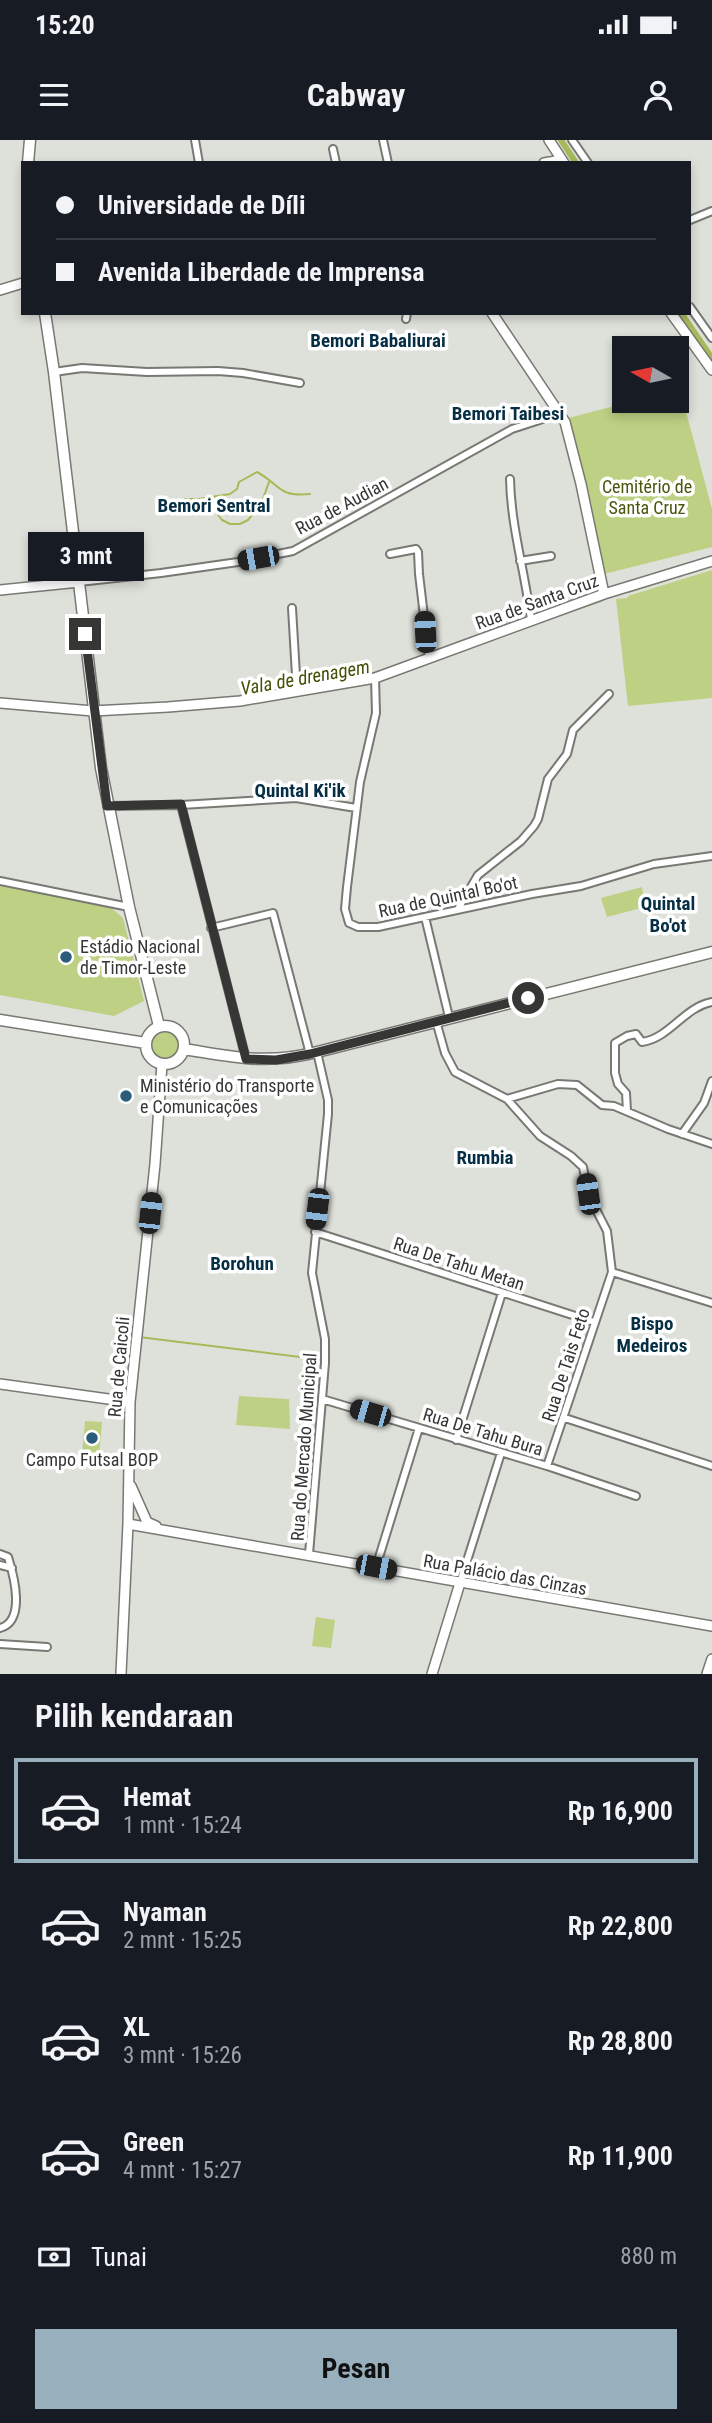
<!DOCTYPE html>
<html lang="id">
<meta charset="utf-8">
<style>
body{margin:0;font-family:"Roboto Condensed",sans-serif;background:#20242c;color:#f1f3f6;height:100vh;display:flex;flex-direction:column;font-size:26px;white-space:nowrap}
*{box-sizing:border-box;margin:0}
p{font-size:23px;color:#9ea1a6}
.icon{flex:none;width:38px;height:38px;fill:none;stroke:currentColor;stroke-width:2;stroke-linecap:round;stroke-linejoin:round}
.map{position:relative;height:1534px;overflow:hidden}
.sheet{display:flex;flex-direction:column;background:#171b24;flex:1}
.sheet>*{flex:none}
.banner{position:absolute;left:21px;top:21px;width:670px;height:154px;border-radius:0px;box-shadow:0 4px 10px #0003;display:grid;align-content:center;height:154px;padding:0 35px;background:#171b24}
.needle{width:46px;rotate:279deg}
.buttons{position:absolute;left:612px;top:196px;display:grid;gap:14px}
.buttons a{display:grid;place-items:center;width:77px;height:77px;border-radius:0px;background:#171b24;box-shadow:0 4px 10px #0003;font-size:35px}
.end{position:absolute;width:32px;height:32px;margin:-16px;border:9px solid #363735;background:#fff;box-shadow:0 0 0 4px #fff}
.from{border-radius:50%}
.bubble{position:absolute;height:49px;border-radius:0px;background:#171b24;box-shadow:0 4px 10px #0003;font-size:23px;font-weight:700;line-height:49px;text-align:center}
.car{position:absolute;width:21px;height:42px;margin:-21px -10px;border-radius:9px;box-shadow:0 0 5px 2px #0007;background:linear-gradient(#222 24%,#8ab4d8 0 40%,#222 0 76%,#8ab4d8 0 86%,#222 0)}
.banner b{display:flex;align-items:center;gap:24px;height:66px;font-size:26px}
.banner b+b{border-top:2px solid #363941}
.banner i{width:18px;height:18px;background:#f1f3f6}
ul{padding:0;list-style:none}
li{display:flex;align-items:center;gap:21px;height:105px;margin:0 14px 10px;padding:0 21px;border:4px solid transparent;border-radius:0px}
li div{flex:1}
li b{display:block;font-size:26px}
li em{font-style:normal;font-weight:700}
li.current{border-color:#98afbe}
li>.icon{width:63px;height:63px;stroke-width:1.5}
h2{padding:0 35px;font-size:32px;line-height:84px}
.pay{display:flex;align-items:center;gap:18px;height:77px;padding:0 35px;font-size:26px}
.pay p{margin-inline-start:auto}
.cta{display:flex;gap:14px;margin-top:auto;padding:14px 35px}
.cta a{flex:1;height:80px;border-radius:0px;background:#98afbe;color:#111;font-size:28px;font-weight:700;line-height:80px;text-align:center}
.status{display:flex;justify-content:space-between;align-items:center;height:49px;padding:0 35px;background:#171b24;direction:ltr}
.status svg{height:19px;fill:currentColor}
header{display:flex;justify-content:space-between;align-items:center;height:91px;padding:0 35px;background:#171b24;font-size:32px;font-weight:700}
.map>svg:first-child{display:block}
.green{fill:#bed083}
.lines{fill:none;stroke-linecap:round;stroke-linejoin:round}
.stream{stroke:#a6ba59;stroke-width:2}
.canal{stroke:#a6ba59;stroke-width:6}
.street-casing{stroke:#777973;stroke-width:10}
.secondary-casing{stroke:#777973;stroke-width:12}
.primary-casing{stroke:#777973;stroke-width:13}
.street{stroke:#fff;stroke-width:6}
.secondary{stroke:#fff;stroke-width:9}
.primary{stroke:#fff;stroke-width:10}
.route{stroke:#363735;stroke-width:9}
.poi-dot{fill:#2c5c7a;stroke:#fff;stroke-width:2.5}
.labels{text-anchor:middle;stroke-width:7;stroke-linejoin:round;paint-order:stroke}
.park-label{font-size:18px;fill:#4a560d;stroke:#fff}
.street-label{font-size:18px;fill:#363735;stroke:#fff}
.poi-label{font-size:18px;fill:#363735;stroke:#fff;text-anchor:start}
.neighbourhood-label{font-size:19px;font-weight:bold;fill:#062e45;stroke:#fff}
.water-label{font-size:19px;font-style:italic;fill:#455106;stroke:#fff}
</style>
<div class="status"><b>15:20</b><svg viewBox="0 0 49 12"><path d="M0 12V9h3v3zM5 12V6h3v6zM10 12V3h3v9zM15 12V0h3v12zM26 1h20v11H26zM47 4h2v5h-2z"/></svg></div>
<header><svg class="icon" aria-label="menu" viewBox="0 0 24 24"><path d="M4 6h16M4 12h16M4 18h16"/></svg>Cabway<svg class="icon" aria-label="person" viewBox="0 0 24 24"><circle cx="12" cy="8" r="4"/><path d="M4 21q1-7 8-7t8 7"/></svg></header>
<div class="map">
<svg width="712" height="1534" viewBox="0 0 712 1534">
<rect width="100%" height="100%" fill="#dee0da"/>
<path class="green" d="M677 249H680L712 369V407L604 434 568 278 634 261H677Z
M712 430V558L628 566 616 459 627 458 628 456Z
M0 743 108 765 123 778 144 861 114 876 0 855Z
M642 747 645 767 607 777 601 758Z
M151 904a15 15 0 1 1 30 0a15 15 0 1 1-30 0Z
M239 1256 289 1259 290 1289 236 1285Z
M85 1281 102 1282 99 1316 82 1314Z
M316 1477 335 1480 331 1508 312 1506Z"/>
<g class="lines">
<path class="stream" d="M218 357V375L222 380 230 384H240L248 380 261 364 269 342
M185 359H199L230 354 237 349 239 342 257 332C281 345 277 357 310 354
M628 452 712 426
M574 470 603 460
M273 560 330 550
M139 1197 324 1220
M712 1534V1533"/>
<path class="canal" d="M561 0 576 23
M681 173 712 218"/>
<g class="street-casing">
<path id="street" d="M195 0 199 23
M383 0 388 23
M572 0 588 23
M333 9 336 23
M690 80 712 71
M690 167 712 198
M406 179 407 173
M54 232 82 228 147 232 218 231 243 233 300 243
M510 339C511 387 525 432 531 480
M390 414 416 409 418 412 419 434 429 518
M520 421 551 416
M79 442 161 433 238 422 293 411 512 289 558 274
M292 468 297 552
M375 538 376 573 360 642 347 747 345 769 349 783 358 787H378L532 754 581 746 654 724 712 716
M181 665 246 919
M107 666 181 665 296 658 356 668
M0 741 129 767
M458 769 478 735 521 701 534 686 538 679 548 639 567 614 573 590 609 554
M425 777 449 877
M211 788 273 773 310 914
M436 881 445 913 455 932 507 959 540 996 571 1016 583 1027 588 1054 607 1091 612 1132 712 1163
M507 959 558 944 577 945 602 965 614 966 668 989 712 1004
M627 971 626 953 618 944 615 933V903L627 896 636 894 642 902C670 898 684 867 712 862
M682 994 704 963 712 941
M315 1092 594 1182
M322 1259 547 1326 636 1356
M565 1278 712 1326
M456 1300 502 1153
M547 1326 612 1132
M0 1414 8 1417C14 1436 26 1481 0 1488
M309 1414 325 1223V1199L312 1133 328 974V960L317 912
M0 1425 12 1428
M376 1427 419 1288
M460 1443 501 1313
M0 1504 47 1507"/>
</g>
<g class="secondary-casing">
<path id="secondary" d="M549 0 564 23
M544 23 562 20
M0 150 23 143
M492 173 565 282 581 344 604 454
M671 173 712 230
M0 450 79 442
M0 563 93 571 168 567 240 561 375 538 604 454 712 421
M0 1244 130 1262
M131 1346 147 1382 156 1386
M128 1384 712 1486
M121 1534 128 1384 130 1262 155 1024 162 924
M432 1534 460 1443
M707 1534 712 1519"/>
</g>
<g class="primary-casing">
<path id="primary" d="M28 23 30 0
M45 173 54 232 101 628 129 767 159 886
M0 880 146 903
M146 905a19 19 0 1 1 38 0a19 19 0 1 1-38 0Z
M184 909C235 917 266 925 317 912L712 812"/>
</g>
<use href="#street" class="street"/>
<use href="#secondary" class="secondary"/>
<use href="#primary" class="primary"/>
</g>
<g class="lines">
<path class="route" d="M85 494 107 666 181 664 246 919 276 920 310 914 528 858"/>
</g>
<g class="poi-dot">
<circle cx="66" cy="817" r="7"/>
<circle cx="126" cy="956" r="7"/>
<circle cx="92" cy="1298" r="7"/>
</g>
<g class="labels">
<g class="park-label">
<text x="647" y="353">Cemitério de<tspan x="647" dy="21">Santa Cruz</tspan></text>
</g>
<g class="street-label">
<text transform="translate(342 366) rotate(-28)" y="6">Rua de Audian</text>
<text transform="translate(537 462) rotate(-20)" y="6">Rua de Santa Cruz</text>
<text transform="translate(448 757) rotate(-12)" y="6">Rua de Quintal Bo'ot</text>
<text transform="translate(459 1124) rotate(18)" y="6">Rua De Tahu Metan</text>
<text transform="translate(566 1225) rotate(-72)" y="6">Rua De Tais Feto</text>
<text transform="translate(119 1227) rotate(-85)" y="6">Rua de Caicoli</text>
<text transform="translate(483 1292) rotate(17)" y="6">Rua De Tahu Bura</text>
<text transform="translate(304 1307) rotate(-86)" y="6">Rua do Mercado Municipal</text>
<text transform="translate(505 1435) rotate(10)" y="6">Rua Palácio das Cinzas</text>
</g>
<g class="poi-label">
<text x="80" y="813">Estádio Nacional<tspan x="80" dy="21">de Timor-Leste</tspan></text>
<text x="140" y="952">Ministério do Transporte<tspan x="140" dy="21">e Comunicações</tspan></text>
<text x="92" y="1326" text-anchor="middle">Campo Futsal BOP</text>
</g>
<g class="neighbourhood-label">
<text x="378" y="207">Bemori Babaliurai</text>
<text x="508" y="280">Bemori Taibesi</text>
<text x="214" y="372">Bemori Sentral</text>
<text x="300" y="657">Quintal Ki'ik</text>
<text x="668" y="770">Quintal<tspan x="668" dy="22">Bo'ot</tspan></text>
<text x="485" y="1024">Rumbia</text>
<text x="242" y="1130">Borohun</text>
<text x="652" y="1190">Bispo<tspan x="652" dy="22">Medeiros</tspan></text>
</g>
<g class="water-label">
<text transform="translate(305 537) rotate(-10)" y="7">Vala de drenagem</text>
</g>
</g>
</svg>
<div class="buttons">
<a><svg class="needle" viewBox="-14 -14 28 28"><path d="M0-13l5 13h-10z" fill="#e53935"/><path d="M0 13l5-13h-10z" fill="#9ea1a6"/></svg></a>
</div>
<i class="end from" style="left:528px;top:858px"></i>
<i class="end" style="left:85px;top:494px"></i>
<div class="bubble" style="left:28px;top:392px;width:116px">3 mnt</div>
<i class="car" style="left:258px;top:418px;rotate:260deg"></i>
<i class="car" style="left:425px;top:492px;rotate:357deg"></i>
<i class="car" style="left:588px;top:1054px;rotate:352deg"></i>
<i class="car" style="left:317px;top:1069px;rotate:187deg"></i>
<i class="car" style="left:150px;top:1073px;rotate:6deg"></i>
<i class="car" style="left:370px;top:1273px;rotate:286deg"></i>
<i class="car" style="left:376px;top:1427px;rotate:101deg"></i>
<div class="banner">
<b><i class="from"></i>Universidade de Díli</b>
<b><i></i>Avenida Liberdade de Imprensa</b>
</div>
</div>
<section class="sheet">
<h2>Pilih kendaraan</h2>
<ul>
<li class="current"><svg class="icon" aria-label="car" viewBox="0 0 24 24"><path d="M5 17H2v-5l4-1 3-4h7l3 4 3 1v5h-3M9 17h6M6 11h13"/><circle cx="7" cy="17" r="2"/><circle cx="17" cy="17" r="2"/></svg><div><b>Hemat</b><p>1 mnt · 15:24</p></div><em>Rp 16,900</em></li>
<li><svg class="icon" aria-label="car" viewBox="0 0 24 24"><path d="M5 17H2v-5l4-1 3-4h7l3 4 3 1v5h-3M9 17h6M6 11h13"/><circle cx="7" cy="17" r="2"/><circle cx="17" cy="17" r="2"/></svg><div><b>Nyaman</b><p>2 mnt · 15:25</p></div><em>Rp 22,800</em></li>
<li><svg class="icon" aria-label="car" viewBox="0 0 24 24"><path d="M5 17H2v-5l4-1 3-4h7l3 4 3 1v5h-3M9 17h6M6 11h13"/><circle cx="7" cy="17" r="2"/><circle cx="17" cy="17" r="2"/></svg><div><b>XL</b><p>3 mnt · 15:26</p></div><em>Rp 28,800</em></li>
<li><svg class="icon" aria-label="car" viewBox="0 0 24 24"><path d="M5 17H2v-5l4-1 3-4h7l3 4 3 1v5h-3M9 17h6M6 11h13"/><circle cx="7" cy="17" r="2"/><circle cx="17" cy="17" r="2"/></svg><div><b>Green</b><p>4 mnt · 15:27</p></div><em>Rp 11,900</em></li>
</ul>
<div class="pay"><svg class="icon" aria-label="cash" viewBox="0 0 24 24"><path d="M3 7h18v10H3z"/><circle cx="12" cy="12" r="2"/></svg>Tunai<p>880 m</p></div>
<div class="cta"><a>Pesan</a></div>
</section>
